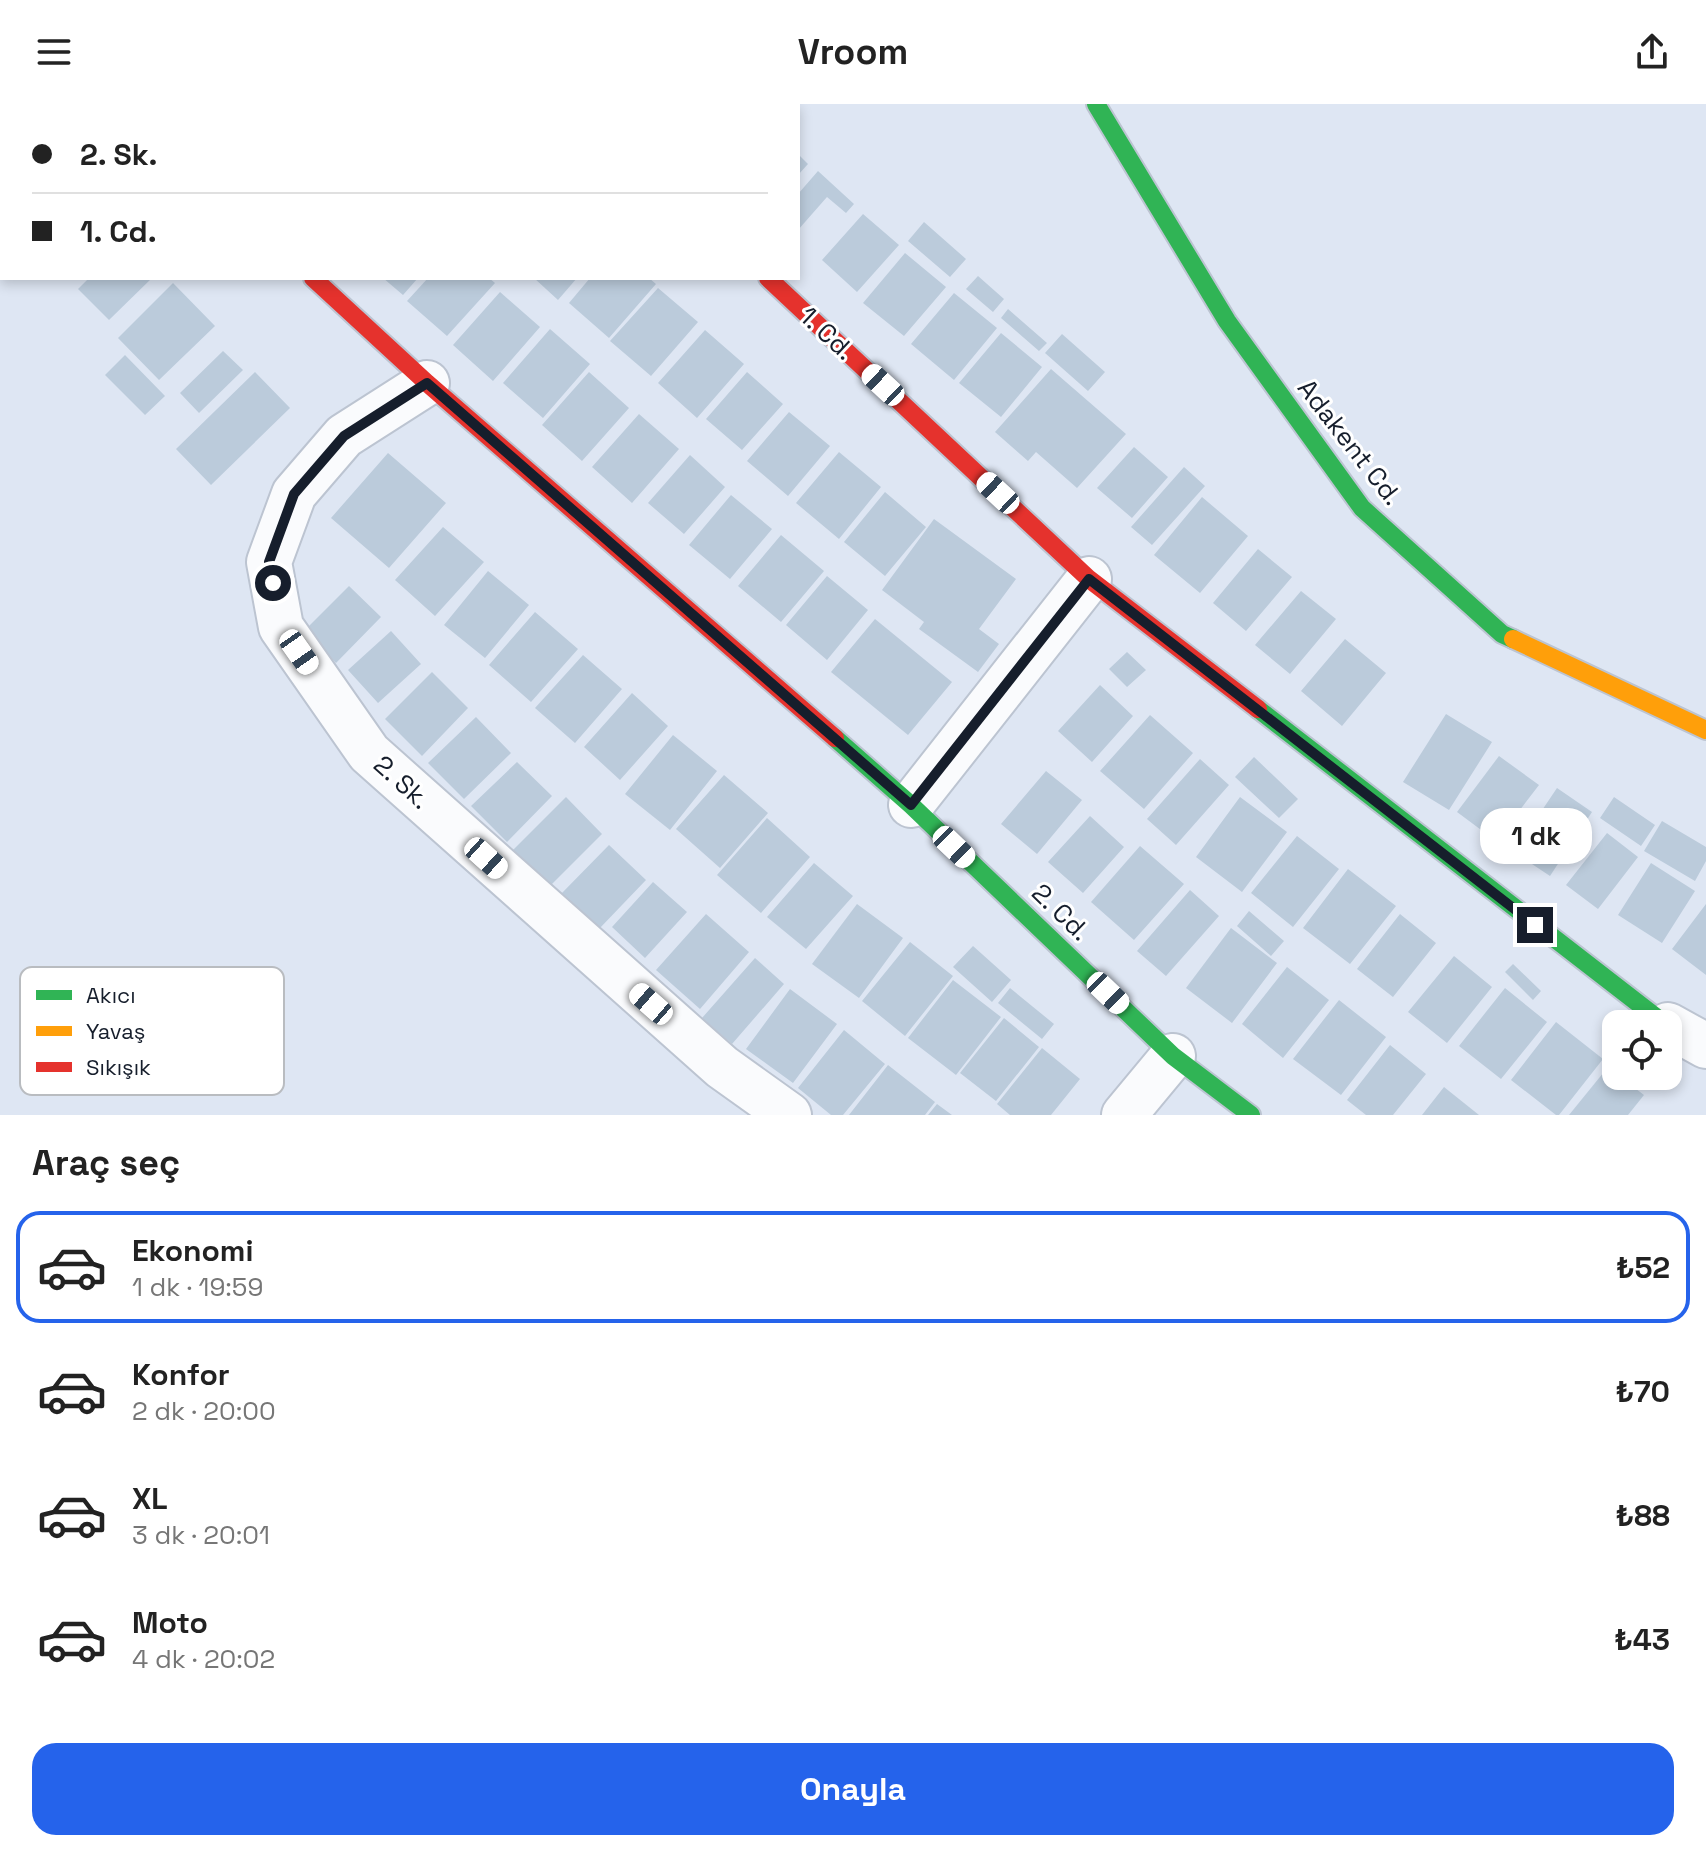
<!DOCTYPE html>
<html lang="tr">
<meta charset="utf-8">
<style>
body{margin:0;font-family:"Space Grotesk",sans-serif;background:#f6f6f6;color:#222;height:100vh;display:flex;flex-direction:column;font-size:30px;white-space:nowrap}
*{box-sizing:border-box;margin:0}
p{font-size:26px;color:#767676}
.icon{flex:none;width:44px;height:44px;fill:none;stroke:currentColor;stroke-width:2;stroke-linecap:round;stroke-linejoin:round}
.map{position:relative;height:1011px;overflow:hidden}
.panel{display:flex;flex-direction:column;background:#fff;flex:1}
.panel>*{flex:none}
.guide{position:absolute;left:0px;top:0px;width:800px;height:176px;box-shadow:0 4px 12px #0003;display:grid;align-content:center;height:176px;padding:0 32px;background:#fff}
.controls{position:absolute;left:1602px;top:906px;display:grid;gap:16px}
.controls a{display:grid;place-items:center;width:80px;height:80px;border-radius:16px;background:#fff;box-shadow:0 4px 12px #0003;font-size:40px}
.end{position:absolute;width:36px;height:36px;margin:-18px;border:10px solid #161e2c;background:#fff;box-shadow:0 0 0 4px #fff}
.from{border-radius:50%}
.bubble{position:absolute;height:56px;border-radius:24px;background:#fff;box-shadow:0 4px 12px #0003;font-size:26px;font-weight:700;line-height:56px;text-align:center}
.car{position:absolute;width:24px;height:48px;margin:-24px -12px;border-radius:10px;box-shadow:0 0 6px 2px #0007;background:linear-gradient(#fff 24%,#345 0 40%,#fff 0 76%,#345 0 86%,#fff 0)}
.guide b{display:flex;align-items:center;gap:28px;height:76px;font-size:30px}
.guide b+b{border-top:2px solid #e0e0e0}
.guide i{width:20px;height:20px;background:#222}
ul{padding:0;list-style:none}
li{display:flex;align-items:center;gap:24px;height:112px;margin:0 16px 12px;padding:0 16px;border:4px solid transparent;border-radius:24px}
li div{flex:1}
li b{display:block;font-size:30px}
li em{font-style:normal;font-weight:700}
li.current{border-color:#2563eb}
li>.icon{width:72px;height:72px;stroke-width:1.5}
h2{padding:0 32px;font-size:36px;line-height:96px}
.cta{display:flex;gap:16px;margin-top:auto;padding:16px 32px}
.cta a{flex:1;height:92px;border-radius:24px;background:#2563eb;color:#fff;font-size:32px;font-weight:700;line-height:92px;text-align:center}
header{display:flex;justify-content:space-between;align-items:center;height:104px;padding:0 32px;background:#fff;font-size:36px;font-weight:700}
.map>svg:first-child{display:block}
.building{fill:#bbcbdb}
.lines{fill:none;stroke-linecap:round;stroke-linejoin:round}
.street-casing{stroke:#bcc4d1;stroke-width:48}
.fast-casing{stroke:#bcc4d1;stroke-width:22}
.slow-casing{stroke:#bcc4d1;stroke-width:22}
.jam-casing{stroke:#bcc4d1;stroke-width:22}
.street{stroke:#fafbfd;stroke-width:44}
.fast{stroke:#30b455;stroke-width:18}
.slow{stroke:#ff9f0a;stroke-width:18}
.jam{stroke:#e5322d;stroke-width:18}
.route{stroke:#161e2c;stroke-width:10}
.labels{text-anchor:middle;stroke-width:6;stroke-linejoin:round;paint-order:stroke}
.street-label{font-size:26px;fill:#161e2c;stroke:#fff}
.key{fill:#fff;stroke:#b9bcc0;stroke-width:2}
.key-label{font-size:22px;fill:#161e2c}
</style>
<header><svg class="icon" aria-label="menu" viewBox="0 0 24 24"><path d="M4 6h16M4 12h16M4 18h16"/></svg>Vroom<svg class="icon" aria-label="share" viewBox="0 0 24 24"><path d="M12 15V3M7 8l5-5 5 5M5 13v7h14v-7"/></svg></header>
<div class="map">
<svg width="1706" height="1011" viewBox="0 0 1706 1011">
<rect width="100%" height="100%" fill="#dee6f3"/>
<path class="building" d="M798 50 808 60 798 71Z
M818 67 854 100 846 109 827 93 798 126V90Z
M863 110 899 141 857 188 822 156Z
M924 118 966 155 950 173 908 137Z
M905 149 946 183 904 232 863 199Z
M978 172 1004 195 993 208 966 185Z
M89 174H152L109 216 78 185Z
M383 174H418L403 191Z
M428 174H489L495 179 447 232 407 197Z
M534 174H577L558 196Z
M590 174H649L656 180 609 234 569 199Z
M173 179 215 222 159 276 118 234Z
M658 184 698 218 651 272 610 237Z
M500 188 540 223 493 277 453 241Z
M954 189 997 224 954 276 911 240Z
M1008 205 1047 239 1039 247 1001 214Z
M550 225 590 260 543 314 503 279Z
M705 226 744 260 697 314 658 279Z
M1001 229 1042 263 1001 313 959 279Z
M1062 230 1105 268 1088 287 1045 249Z
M223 247 243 266 199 309 180 289Z
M125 251 165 292 145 311 105 271Z
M1051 265 1126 330 1077 384 1036 348 1028 357 995 328Z
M255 268 290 304 211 381 176 345Z
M589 268 629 304 582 357 542 321Z
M747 268 783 300 742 346 706 315Z
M789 308 830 342 788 392 747 357Z
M639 310 679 345 632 399 592 363Z
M1134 343 1168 373 1132 414 1097 384Z
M839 348 881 383 839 435 796 399Z
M388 349 446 399 389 464 331 414Z
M690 351 725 383 684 430 648 399Z
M1184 363 1205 382 1152 441 1131 423Z
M885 388 926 423 885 472 844 438Z
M731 391 772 425 730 475 689 441Z
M1202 393 1248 432 1200 489 1154 451Z
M934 415 1016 475 979 525 999 540 978 568 919 525 924 518 882 486Z
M443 423 484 458 435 512 395 476Z
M781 431 824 467 781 518 738 482Z
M1258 445 1292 473 1246 527 1213 499Z
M488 467 529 501 485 554 444 521Z
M827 472 868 506 827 556 786 521Z
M349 482 381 513 336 559 304 527Z
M1301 487 1336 515 1290 570 1255 541Z
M535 508 578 545 531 598 489 561Z
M875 515 952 578 908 631 831 568Z
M391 527 421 560 378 599 348 566Z
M1345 535 1386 569 1342 622 1301 587Z
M1127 548 1146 566 1127 583 1109 565Z
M583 551 622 585 575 639 535 604Z
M432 568 468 604 422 652 385 615Z
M1100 581 1133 612 1092 658 1058 627Z
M632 589 668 622 620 676 584 643Z
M1446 610 1492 638 1449 706 1403 678Z
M1150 611 1193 649 1144 705 1100 667Z
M476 613 511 649 464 695 428 659Z
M673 631 717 667 670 726 625 690Z
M1499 652 1539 681 1496 737 1457 708Z
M1254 653 1298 695 1279 714 1235 673Z
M1200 655 1229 681 1176 741 1147 715Z
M517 658 552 692 507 738 471 702Z
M1046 667 1082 696 1037 750 1001 720Z
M724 671 768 709 720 764 676 725Z
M1557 684 1592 708 1550 772 1514 748Z
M566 693 602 730 549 783 513 746Z
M1240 693 1287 728 1242 788 1196 753Z
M1614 693 1655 721 1641 742 1600 714Z
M1090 712 1124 743 1083 789 1048 758Z
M767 714 810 753 761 809 717 771Z
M1662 717 1706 743V757L1695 777 1644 747Z
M1607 729 1638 753 1598 805 1566 781Z
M1297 732 1339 765 1293 823 1251 789Z
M609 741 646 776 599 825 561 790Z
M1140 742 1184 780 1134 836 1091 798Z
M814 759 853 792 806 845 767 813Z
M1651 759 1695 787 1662 839 1618 811Z
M1348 765 1396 802 1350 860 1303 824Z
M653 778 687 808 645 854 612 823Z
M1190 786 1219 812 1166 872 1137 847Z
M857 800 903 834 859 894 812 860Z
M1706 800V871L1672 845Z
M1249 807 1284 837 1271 852 1237 822Z
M706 810 749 848 700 905 656 866Z
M1400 810 1436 839 1393 893 1357 865Z
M1231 824 1277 859 1232 919 1186 884Z
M910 838 953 872 905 932 862 897Z
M973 842 1011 876 992 898 953 863Z
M1454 852 1492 883 1447 939 1408 908Z
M755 854 784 880 732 940 702 914Z
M1513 860 1541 887 1533 896 1505 868Z
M1287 863 1329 896 1283 954 1242 920Z
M953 876 1001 913 956 971 908 934Z
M1010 884 1054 920 1042 935 998 899Z
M1505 884 1547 918 1501 975 1459 942Z
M790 885 837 920 793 979 746 945Z
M1339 896 1386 933 1341 991 1293 955Z
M1004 914 1039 943 996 997 960 969Z
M1556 918 1603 955 1559 1011H1556L1511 976Z
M844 926 885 960 843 1011H831L798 984Z
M1390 941 1426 970 1393 1011H1366L1347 996Z
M1042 944 1080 975 1051 1011H1010L997 1000Z
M888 961 935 998 925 1011H849Z
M1608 963 1616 969V972H1619L1644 991 1628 1011H1569Z
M1444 983 1479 1011H1422Z
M937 1000 952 1011H928Z"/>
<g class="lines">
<g class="street-casing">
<path id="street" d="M162 0 163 2
M582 0 585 2
M427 279 344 332 294 390 269 458 281 523 369 649 722 963 789 1011
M911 701 1089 475
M1668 921 1706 942
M1124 1011 1173 952"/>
</g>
<g class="fast-casing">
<path id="fast" d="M1096 0 1227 217 1362 404 1502 530 1513 535
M1258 605 1665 920
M835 634 911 701 1173 952 1251 1011"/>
</g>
<g class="slow-casing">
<path id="slow" d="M1513 535 1706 626"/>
</g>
<g class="jam-casing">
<path id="jam" d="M313 174 427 279 835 634
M768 174 1089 475 1258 605"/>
</g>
<use href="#street" class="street"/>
<use href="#fast" class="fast"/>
<use href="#slow" class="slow"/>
<use href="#jam" class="jam"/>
</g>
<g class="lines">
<path class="route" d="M273 479 269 458 294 390 344 332 427 279 911 701 1089 475 1535 821"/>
</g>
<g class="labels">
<g class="street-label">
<text transform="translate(827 229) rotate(43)" y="9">1. Cd.</text>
<text transform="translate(1350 338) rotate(52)" y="9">Adakent Cd.</text>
<text transform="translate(402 678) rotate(42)" y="9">2. Sk.</text>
<text transform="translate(1061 808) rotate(44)" y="9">2. Cd.</text>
</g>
</g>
<rect x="20" y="863" width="264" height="128" rx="12" class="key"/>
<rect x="36" y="886" width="36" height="10" fill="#30b455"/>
<rect x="36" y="922" width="36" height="10" fill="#ff9f0a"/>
<rect x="36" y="958" width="36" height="10" fill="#e5322d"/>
<g class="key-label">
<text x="86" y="899">Akıcı</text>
<text x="86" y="935">Yavaş</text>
<text x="86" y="971">Sıkışık</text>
</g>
</svg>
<div class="controls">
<a><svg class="icon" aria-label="locate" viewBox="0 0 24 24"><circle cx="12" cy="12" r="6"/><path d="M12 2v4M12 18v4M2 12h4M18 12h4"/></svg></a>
</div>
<i class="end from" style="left:273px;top:479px"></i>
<i class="end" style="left:1535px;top:821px"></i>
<div class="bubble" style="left:1480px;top:704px;width:112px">1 dk</div>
<i class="car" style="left:883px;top:281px;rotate:313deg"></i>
<i class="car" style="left:998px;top:389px;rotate:313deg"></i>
<i class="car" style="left:299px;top:548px;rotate:145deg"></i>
<i class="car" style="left:954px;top:743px;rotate:134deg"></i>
<i class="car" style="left:486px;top:754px;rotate:132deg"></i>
<i class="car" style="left:1108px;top:889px;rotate:134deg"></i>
<i class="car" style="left:651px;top:900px;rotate:311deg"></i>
<div class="guide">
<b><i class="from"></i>2. Sk.</b>
<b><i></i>1. Cd.</b>
</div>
</div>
<section class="panel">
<h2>Araç seç</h2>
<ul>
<li class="current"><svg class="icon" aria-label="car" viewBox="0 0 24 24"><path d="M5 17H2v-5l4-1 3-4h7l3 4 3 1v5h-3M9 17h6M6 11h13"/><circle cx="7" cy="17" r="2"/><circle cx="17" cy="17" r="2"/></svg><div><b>Ekonomi</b><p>1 dk · 19:59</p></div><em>₺52</em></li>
<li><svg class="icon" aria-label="car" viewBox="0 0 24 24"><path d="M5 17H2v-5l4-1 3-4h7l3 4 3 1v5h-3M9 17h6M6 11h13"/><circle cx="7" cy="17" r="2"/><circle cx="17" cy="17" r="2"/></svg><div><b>Konfor</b><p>2 dk · 20:00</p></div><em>₺70</em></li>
<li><svg class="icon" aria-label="car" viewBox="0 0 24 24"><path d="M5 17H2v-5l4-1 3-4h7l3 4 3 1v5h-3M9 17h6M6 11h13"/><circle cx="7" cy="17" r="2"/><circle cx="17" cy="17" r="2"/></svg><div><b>XL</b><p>3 dk · 20:01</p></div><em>₺88</em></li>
<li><svg class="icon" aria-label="car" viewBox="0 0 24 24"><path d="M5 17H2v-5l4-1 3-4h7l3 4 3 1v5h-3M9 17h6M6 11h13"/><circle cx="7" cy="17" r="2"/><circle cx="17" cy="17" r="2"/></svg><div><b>Moto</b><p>4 dk · 20:02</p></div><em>₺43</em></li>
</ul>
<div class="cta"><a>Onayla</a></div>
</section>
